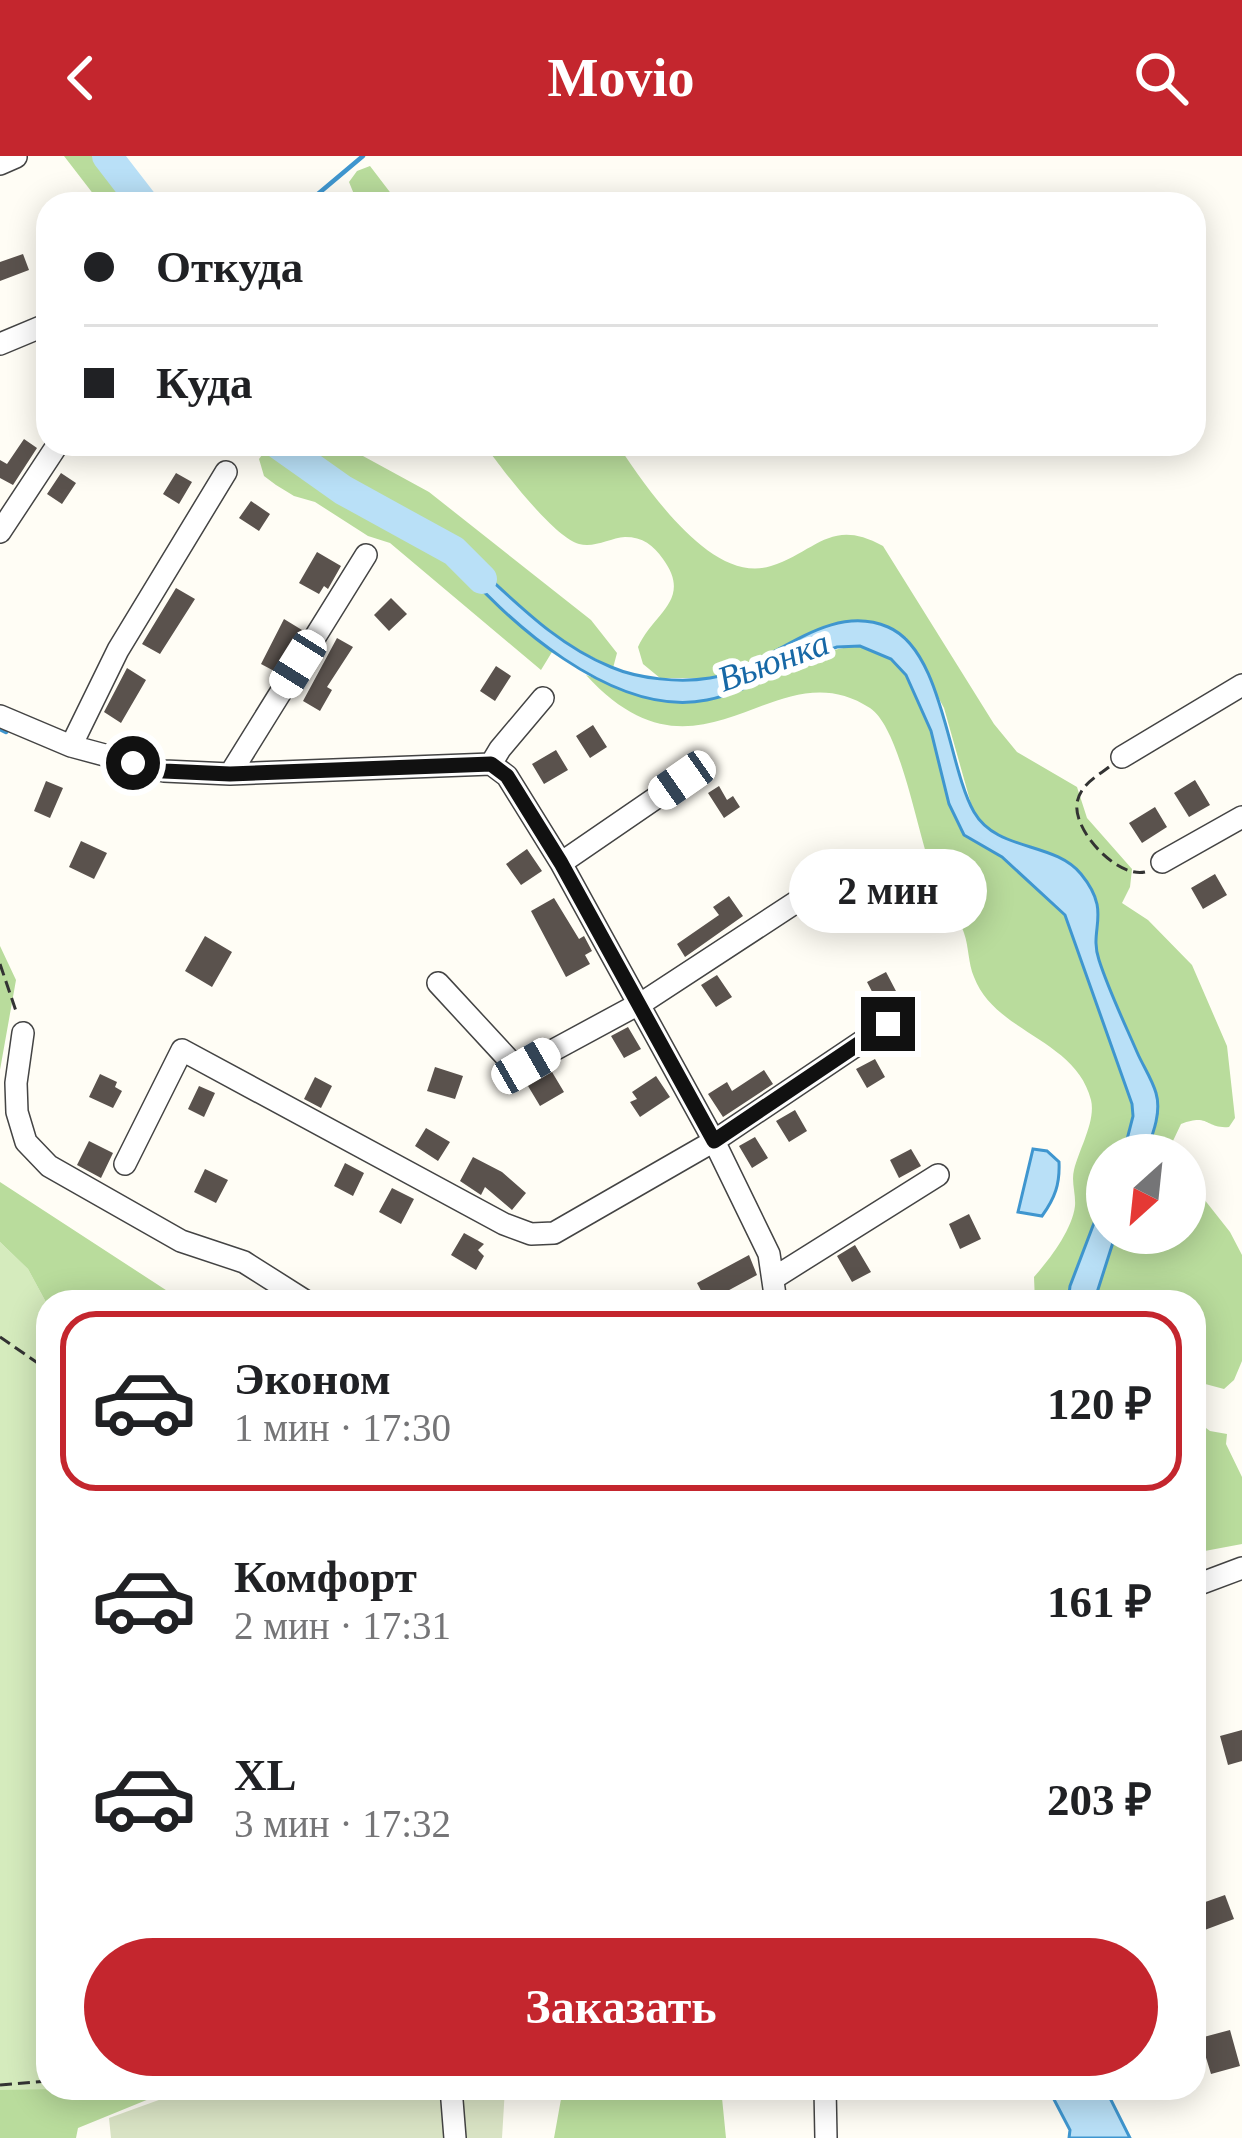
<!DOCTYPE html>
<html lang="ru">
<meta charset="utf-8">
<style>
body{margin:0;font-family:"Times New Roman",serif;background:#f2f2f2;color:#202124;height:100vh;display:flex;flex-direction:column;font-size:45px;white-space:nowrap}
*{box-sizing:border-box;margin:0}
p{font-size:39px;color:#757577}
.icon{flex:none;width:66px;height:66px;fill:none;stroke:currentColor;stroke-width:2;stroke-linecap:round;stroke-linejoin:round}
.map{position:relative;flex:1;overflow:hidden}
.details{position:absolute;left:36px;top:1134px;width:1170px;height:810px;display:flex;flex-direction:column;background:#fff;border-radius:36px;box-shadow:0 6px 30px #0003}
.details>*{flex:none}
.top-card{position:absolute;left:36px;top:36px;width:1170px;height:264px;border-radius:36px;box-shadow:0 6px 30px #0003;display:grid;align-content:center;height:264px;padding:0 48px;background:#fff}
.needle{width:78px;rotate:207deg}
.fabs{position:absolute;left:1086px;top:978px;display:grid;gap:24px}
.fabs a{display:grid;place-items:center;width:120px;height:120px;border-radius:50%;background:#fff;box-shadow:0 6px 30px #0003;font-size:60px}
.end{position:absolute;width:54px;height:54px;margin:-27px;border:15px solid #111;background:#fff;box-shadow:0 0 0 6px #fff}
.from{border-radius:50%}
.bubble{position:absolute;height:84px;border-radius:42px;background:#fff;box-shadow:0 6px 30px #0003;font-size:39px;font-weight:600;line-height:84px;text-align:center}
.car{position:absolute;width:36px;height:72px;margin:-36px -18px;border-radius:15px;box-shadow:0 0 9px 3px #0007;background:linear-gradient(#fff 24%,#345 0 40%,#fff 0 76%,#345 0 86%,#fff 0)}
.top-card b{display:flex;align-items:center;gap:42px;height:114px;font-size:45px}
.top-card b+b{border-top:3px solid #e0e0e0}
.top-card i{width:30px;height:30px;background:#202124}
ul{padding:21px 0 0;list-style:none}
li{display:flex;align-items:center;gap:36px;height:180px;margin:0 24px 18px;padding:0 24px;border:6px solid transparent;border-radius:36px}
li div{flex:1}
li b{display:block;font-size:45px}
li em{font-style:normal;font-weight:600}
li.on{border-color:#c4262e}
li>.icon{width:108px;height:108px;stroke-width:1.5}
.button{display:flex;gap:24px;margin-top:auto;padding:24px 48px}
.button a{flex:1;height:138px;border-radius:72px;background:#c4262e;color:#fff;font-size:48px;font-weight:600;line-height:138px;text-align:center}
header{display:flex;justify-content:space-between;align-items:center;height:156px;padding:0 48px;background:#c4262e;color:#fff;font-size:54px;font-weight:600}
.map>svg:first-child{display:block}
.green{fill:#d5ebbd}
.forest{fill:#b9dc9c}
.cemetery{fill:#d9e3c4}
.water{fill:#b9e0f7;stroke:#3f96cf;stroke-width:3}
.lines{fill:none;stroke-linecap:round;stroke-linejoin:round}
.stream{stroke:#3f96cf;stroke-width:4.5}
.river{stroke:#b9e0f7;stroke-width:30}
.building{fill:#5a524d}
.minor-casing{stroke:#444;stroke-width:24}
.path{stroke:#333;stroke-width:3;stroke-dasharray:12 6;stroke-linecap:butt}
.minor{stroke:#fff;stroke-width:21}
.route{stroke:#111;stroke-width:15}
.labels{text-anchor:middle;stroke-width:12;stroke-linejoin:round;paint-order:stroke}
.water-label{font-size:36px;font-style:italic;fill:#1768a6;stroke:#fff}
</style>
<header><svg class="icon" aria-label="back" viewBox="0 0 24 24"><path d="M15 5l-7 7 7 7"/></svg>Movio<svg class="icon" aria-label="search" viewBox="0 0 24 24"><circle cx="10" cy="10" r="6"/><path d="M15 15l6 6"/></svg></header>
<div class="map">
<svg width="1242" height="1982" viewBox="0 0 1242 1982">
<rect width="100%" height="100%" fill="#fffdf5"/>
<path class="green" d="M0 1086 28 1113 48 1150V1932L114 1934H0Z"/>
<path class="forest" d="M64 0H95L136 48H101Z
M370 10 399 48H358L349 26 357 15Z
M285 288H341L429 336 591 464 617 497 613 512 564 486 517 451 473 407 434 377Z
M491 288H617C645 329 711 430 771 410 817 395 831 361 883 390L994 568 1017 596 1077 631 1087 662 1132 713 1130 731 1122 747 1148 764 1192 809 1227 890 1235 962 1229 971C1205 973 1210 957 1181 968L1172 987 1174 999H1145L1156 970 1136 894 1096 799 1097 782 1014 686 992 677 973 655 944 552 906 481 831 469 713 522H660L643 508 638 491C653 457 693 444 663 403 653 389 643 381 625 381 610 382 595 392 579 388 554 381 505 317 489 295Z
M268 291 388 368 450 398 517 467 552 496 541 514 390 387 368 380 315 346 294 340 276 329 264 320 259 303Z
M860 490 891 503 906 519 931 575 949 648 964 679 1002 701 1065 759 1132 948 1133 960 1123 999H1107V1033L1070 1130 1068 1146H1035L1034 1121C1050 1103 1072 1074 1075 1050 1076 1038 1071 1026 1074 1014 1079 993 1096 965 1091 944 1076 883 995 877 974 821 968 807 969 791 964 777 957 754 940 734 931 712 917 675 900 572 870 552 774 489 702 646 586 519 673 551 696 553 781 515 809 503 829 492 860 490Z
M0 790 16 824 0 914Z
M1185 1019 1230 1076 1242 1099V1205L1234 1224 1224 1233 1194 1225V1146H1094L1116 1077H1185Z
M0 1026 172 1138 183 1146H48V1150L28 1113 0 1086Z
M1194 1263 1210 1275 1227 1278 1226 1288 1242 1321V1388L1194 1397Z
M115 1932H176L78 1972 76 1982H0V1934Z
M563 1932H721L726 1982H554Z"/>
<path class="cemetery" d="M192 1932H444L448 1982H111L109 1962Z
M459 1932H505L502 1982H463Z"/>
<path class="water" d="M454 395 460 396C509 438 550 486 611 511 639 523 680 527 710 522 769 513 825 444 888 471 943 494 948 611 974 656 997 696 1054 685 1081 718 1113 757 1088 772 1099 804 1109 835 1124 866 1137 896 1143 910 1152 923 1156 937 1162 957 1152 980 1145 999H1123L1133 960 1132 948 1065 759 1002 701 964 679 949 648 931 575 906 519 891 503 860 490 837 491C793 505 752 535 707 544 614 563 504 464 450 398Z
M1033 993 1047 995 1059 1006C1060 1028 1055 1042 1042 1060L1018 1056Z
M1107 1033V1077H1116L1094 1146H1068L1070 1130Z
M1048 1932H1105L1130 1982H1069L1070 1974Z"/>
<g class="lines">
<path class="stream" d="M306 48 363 0
M0 573 6 576"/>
<path class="river" d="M107 0 144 48
M278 288 343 334 454 395 482 423"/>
</g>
<path class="building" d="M23 98 29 114 0 125V106Z
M24 283 37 292 13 329 0 322V304L7 308Z
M61 317 76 327 62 348 47 338Z
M176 317 192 326 179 348 163 338Z
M251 345 270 358 259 375 239 362Z
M317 396 341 410 328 433 324 430 319 438 299 427Z
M176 432 195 443 160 498 142 488Z
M391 442 407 458 389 475 374 459Z
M284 463 302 474 276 516 261 508Z
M337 482 353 491 327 531 332 534 320 555 303 545Z
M496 510 511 520 495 545 480 535Z
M127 512 146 524 121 567 104 556Z
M593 569 607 591 590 602 576 580Z
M556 594 568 614 544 628 532 608Z
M1195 624 1210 649 1189 661 1174 637Z
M46 625 63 632 50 662 34 655Z
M719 630 727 644 733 640 740 651 724 662 708 637Z
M1155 651 1167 671 1142 687 1129 667Z
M81 685 107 697 94 723 69 711Z
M527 693 542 715 521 729 506 708Z
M1215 718 1227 739 1203 753 1191 732Z
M729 740 743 760 685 801 677 788 719 759 713 751Z
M554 742 579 783 584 780 592 795 585 799 590 808 566 821 531 755Z
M849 743 858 761 837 772 828 754Z
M205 780 232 796 212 831 185 815Z
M886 816 897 837 878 847 867 826Z
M717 819 732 841 716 851 701 829Z
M628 871 641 893 624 902 611 880Z
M875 903 885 921 867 932 856 913Z
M435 911 463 920 455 943 427 935Z
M764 914 773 928 723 961 708 938 727 926 732 935Z
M552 916 564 936 540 950 528 930Z
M100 918 117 926 115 931 122 935 113 952 89 941Z
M656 920 670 941 640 961 630 946 637 943 632 936Z
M315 921 332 930 321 952 304 943Z
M199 930 215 937 204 961 188 953Z
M795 954 807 975 789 986 776 965Z
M426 972 450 986 438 1005 415 990Z
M755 981 768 1002 752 1012 739 990Z
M89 985 113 997 101 1022 77 1009Z
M911 993 921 1010 899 1022 890 1004Z
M473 1001 502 1016 526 1037 512 1054 485 1031 481 1039 460 1025Z
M345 1007 364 1017 353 1040 334 1030Z
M205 1013 228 1024 216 1047 194 1036Z
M392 1032 414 1043 401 1068 379 1056Z
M969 1058 981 1083 960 1093 949 1068Z
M464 1077 484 1088 478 1094 484 1100 476 1114 451 1099Z
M855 1089 871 1116 852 1126 837 1100Z
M749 1099 757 1119 707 1146 697 1127Z
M1242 1574V1605L1228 1609 1220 1580Z
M1225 1739 1234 1763 1194 1778V1750Z
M1230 1874 1240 1910 1211 1918 1200 1882Z"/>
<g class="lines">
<g class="minor-casing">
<path id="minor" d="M0 8 16 1
M0 188 48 168
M0 376 58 288
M0 560 71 590 164 615 230 618 491 608 507 620 561 707 714 985 769 1098 776 1146
M71 590 118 494 226 316
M1122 601 1242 529
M491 608 500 593 543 542
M230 618 366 399
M1162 706 1242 661
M561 707 682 624
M438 827 510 905 526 909 648 843 816 733
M23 877 16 927 17 956 26 986 49 1010 181 1085 244 1106 307 1146
M125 1008 182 894 504 1068 531 1078 554 1077 714 985 888 868
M774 1122 938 1019
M1194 1430 1242 1412
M451 1932 455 1982
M825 1932 826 1982"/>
</g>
<path class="path" d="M1109 611C1096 621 1080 629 1077 647 1073 675 1117 722 1145 716
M0 808 17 858
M0 1181 48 1214
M0 1929 48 1925"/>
<use href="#minor" class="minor"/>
</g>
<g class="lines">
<path class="route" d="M133 607 164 615 230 618 491 608 507 620 561 707 714 985 888 868"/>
</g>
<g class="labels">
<g class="water-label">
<text transform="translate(773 504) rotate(-20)" y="13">Вьюнка</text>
</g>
</g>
</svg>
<div class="fabs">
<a><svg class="needle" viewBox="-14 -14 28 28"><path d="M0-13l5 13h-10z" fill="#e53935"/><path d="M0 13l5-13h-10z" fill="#757577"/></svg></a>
</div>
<i class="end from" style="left:133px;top:607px"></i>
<i class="end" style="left:888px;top:868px"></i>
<div class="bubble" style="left:789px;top:693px;width:198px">2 мин</div>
<i class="car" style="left:298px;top:508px;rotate:212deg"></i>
<i class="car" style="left:682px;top:624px;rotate:235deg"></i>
<i class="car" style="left:526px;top:910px;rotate:60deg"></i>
<div class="top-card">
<b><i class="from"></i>Откуда</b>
<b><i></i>Куда</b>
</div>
<section class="details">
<ul>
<li class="on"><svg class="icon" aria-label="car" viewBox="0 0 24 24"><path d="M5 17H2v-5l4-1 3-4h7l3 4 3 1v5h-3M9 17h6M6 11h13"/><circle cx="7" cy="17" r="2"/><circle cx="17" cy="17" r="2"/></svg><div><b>Эконом</b><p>1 мин · 17:30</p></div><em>120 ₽</em></li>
<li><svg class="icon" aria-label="car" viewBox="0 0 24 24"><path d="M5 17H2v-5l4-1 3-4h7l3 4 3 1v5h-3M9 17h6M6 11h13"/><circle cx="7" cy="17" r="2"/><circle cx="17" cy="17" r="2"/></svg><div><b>Комфорт</b><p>2 мин · 17:31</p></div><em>161 ₽</em></li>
<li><svg class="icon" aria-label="car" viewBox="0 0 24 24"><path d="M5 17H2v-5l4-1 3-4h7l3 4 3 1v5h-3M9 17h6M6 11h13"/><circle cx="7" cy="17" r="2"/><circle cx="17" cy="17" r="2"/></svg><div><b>XL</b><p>3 мин · 17:32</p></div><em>203 ₽</em></li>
</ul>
<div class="button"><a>Заказать</a></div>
</section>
</div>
